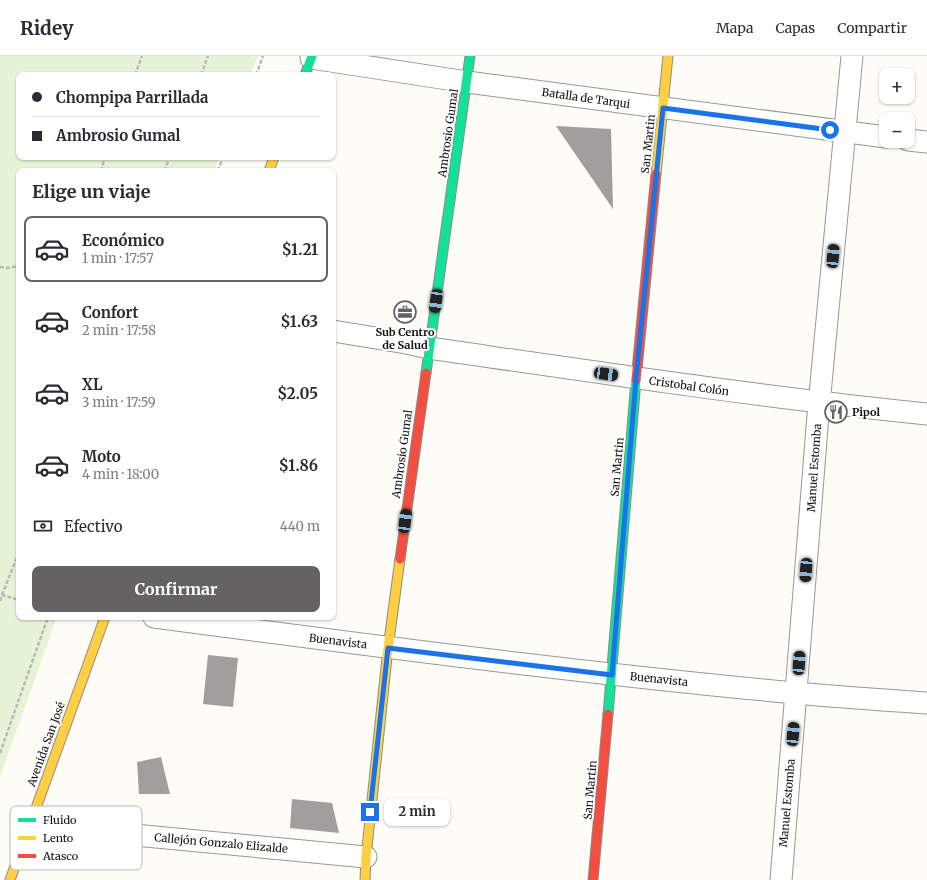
<!DOCTYPE html>
<html lang="es">
<meta charset="utf-8">
<style>
body{margin:0;font-family:Merriweather,serif;background:#f7f7f7;color:#2b2b33;height:100vh;display:flex;flex-direction:column;font-size:15px;white-space:nowrap}
*{box-sizing:border-box;margin:0}
p{font-size:13px;color:#7c7c81}
.icon{flex:none;width:22px;height:22px;fill:none;stroke:currentColor;stroke-width:2;stroke-linecap:round;stroke-linejoin:round}
.map{position:relative;flex:1;overflow:hidden}
.panel{position:absolute;left:16px;top:112px;width:320px;height:452px;display:flex;flex-direction:column;background:#fff;border-radius:8px;box-shadow:0 1px 3px #0004}
.panel>*{flex:none}
.guide{position:absolute;left:16px;top:16px;width:320px;height:88px;border-radius:8px;box-shadow:0 1px 3px #0004;display:grid;align-content:center;height:88px;padding:0 16px;background:#fff}
.buttons{position:absolute;left:879px;top:12px;display:grid;gap:8px}
.buttons a{display:grid;place-items:center;width:36px;height:36px;border-radius:8px;background:#fff;box-shadow:0 1px 3px #0004;font-size:20px}
.end{position:absolute;width:18px;height:18px;margin:-9px;border:5px solid #1a73e8;background:#fff;box-shadow:0 0 0 2px #fff}
.from{border-radius:50%}
.bubble{position:absolute;height:28px;border-radius:8px;background:#fff;box-shadow:0 1px 3px #0004;font-size:13px;font-weight:700;line-height:28px;text-align:center}
.car{position:absolute;width:12px;height:24px;margin:-12px -6px;border-radius:5px;box-shadow:0 0 3px 1px #0007;background:linear-gradient(#222 24%,#8ab4d8 0 40%,#222 0 76%,#8ab4d8 0 86%,#222 0)}
.guide b{display:flex;align-items:center;gap:14px;height:38px;font-size:15px}
.guide b+b{border-top:1px solid #e1e1e2}
.guide i{width:10px;height:10px;background:#2b2b33}
ul{padding:0;list-style:none}
li{display:flex;align-items:center;gap:12px;height:66px;margin:0 8px 6px;padding:0 8px;border:2px solid transparent;border-radius:8px}
li div{flex:1}
li b{display:block;font-size:15px}
li em{font-style:normal;font-weight:700}
li.current{border-color:#646362}
li>.icon{width:36px;height:36px;stroke-width:1.5}
h2{padding:0 16px;font-size:18px;line-height:48px}
.pay{display:flex;align-items:center;gap:10px;height:44px;padding:0 16px;font-size:15px}
.pay p{margin-inline-start:auto}
.primary-button{display:flex;gap:8px;margin-top:auto;padding:8px 16px}
.primary-button a{flex:1;height:46px;border-radius:8px;background:#646362;color:#fff;font-size:16px;font-weight:700;line-height:46px;text-align:center}
header{display:flex;align-items:center;gap:24px;box-sizing:border-box;height:56px;padding:0 20px;background:#fff;border-bottom:1px solid #e1e1e2}
header strong{font-size:19px}
nav{display:flex;gap:22px;margin-inline-start:auto;font-size:14px}
.map>svg:first-child{display:block}
.green{fill:#e7f3d7}
.building{fill:#a19f9c}
.lines{fill:none;stroke-linecap:round;stroke-linejoin:round}
.street-casing{stroke:#979795;stroke-width:23}
.fast-casing{stroke:#8e8d8b;stroke-width:11}
.slow-casing{stroke:#8e8d8b;stroke-width:11}
.jam-casing{stroke:#8e8d8b;stroke-width:11}
.path{stroke:#b9b9b8;stroke-width:2.5;stroke-dasharray:4 2;stroke-linecap:butt}
.street{stroke:#fffffe;stroke-width:21}
.fast{stroke:#16e098;stroke-width:9}
.slow{stroke:#ffcf43;stroke-width:9}
.jam{stroke:#f24e42;stroke-width:9}
.route{stroke:#1a73e8;stroke-width:5}
.labels{text-anchor:middle;stroke-width:4;stroke-linejoin:round;paint-order:stroke}
.street-label{font-size:11px;fill:#111;stroke:#fff}
.poi-label{font-size:11px;font-weight:bold;fill:#111;stroke:#fff}
.key{fill:#fff;stroke:#b8b8b8;stroke-width:1}
.key-label{font-size:11px;fill:#111}
</style>
<header>
<strong>Ridey</strong>
<nav><a>Mapa</a><a>Capas</a><a>Compartir</a></nav>
</header>
<div class="map">
<svg width="927" height="824" viewBox="0 0 927 824">
<rect width="100%" height="100%" fill="#fdfcf7"/>
<path class="green" d="M0 0H258L250 19H19V101H219L214 115H19V561H57L0 721Z"/>
<path class="building" d="M556 70 611 73 613 153Z
M208 599 238 602 233 651 203 648Z
M161 701 170 738H139L137 706Z
M292 743 332 747 339 777 290 772Z"/>
<g class="lines">
<g class="street-casing">
<path id="street" d="M311 2 467 26 886 81
M908 84 927 86
M333 275 406 287 429 292C595 316 760 341 927 358
M154 561C367 589 581 617 795 637 839 641 883 644 927 647
M29 769 366 801
M781 824 818 359 852 0"/>
</g>
<g class="fast-casing">
<path id="fast" d="M305 19 312 0
M426 317 470 0
M608 658 636 324"/>
</g>
<g class="slow-casing">
<path id="slow" d="M269 115 274 101
M656 118 668 0
M10 824 105 561
M365 824 366 801 388 592 400 503"/>
</g>
<g class="jam-casing">
<path id="jam" d="M636 324 656 118
M400 503 426 317
M593 824 608 658"/>
</g>
<path class="path" d="M135 19 142 0
M201 19 208 0
M256 19 263 0
M101 115 105 101
M164 115 170 101
M218 115 223 101
M0 211 8 212 19 210
M2 539 19 496
M0 545 2 539 19 544
M0 697 48 561"/>
<use href="#street" class="street"/>
<use href="#fast" class="fast"/>
<use href="#slow" class="slow"/>
<use href="#jam" class="jam"/>
</g>
<g class="lines">
<path class="route" d="M370 756 388 592 612 619 636 322 663 52 830 74"/>
</g>
<defs>
<g id="office-ring" transform="scale(1.15)"><circle r="9.5" fill="#fff" stroke="#646362" stroke-width="1.5"/><path d="M-6-3h4V-5.5h4V-3h4V5H-6ZM-1-4.5V-3h2v-1.5ZM-6 0V1H6V0Z" fill="#646362"/></g>
<g id="restaurant-ring" transform="scale(1.15)"><circle r="9.5" fill="#fff" stroke="#646362" stroke-width="1.5"/><path d="M-5-6h1v4h1v-4h1v4h1v-4h1v5L-1.5 .5V6h-2V.5L-5-1ZM5-6V6H3V1.5H1.5Q1.5-4 5-6Z" fill="#646362"/></g>
</defs>
<g fill-rule="evenodd">
<use href="#office-ring" x="405" y="256"/>
<use href="#restaurant-ring" x="836" y="356"/>
</g>
<g class="labels">
<g class="street-label">
<text transform="translate(586 42) rotate(8)" y="4">Batalla de Tarqui</text>
<text transform="translate(448 77) rotate(-82)" y="4">Ambrosio Gumal</text>
<text transform="translate(648 88) rotate(-84)" y="4">San Martin</text>
<text transform="translate(689 330) rotate(8)" y="4">Cristobal Colón</text>
<text transform="translate(402 398) rotate(-82)" y="4">Ambrosio Gumal</text>
<text transform="translate(617 411) rotate(-85)" y="4">San Martin</text>
<text transform="translate(814 412) rotate(-86)" y="4">Manuel Estomba</text>
<text transform="translate(338 585) rotate(7)" y="4">Buenavista</text>
<text transform="translate(659 623) rotate(6)" y="4">Buenavista</text>
<text transform="translate(46 688) rotate(-70)" y="4">Avenida San José</text>
<text transform="translate(590 734) rotate(-85)" y="4">San Martin</text>
<text transform="translate(787 747) rotate(-85)" y="4">Manuel Estomba</text>
<text transform="translate(221 787) rotate(5)" y="4">Callejón Gonzalo Elizalde</text>
</g>
<g class="poi-label">
<text x="405" y="280">Sub Centro<tspan x="405" dy="13">de Salud</tspan></text>
<text x="852" y="360" text-anchor="start">Pipol</text>
</g>
</g>
<rect x="10" y="750" width="132" height="64" rx="6" class="key"/>
<rect x="18" y="762" width="18" height="4" fill="#16e098"/>
<rect x="18" y="780" width="18" height="4" fill="#ffcf43"/>
<rect x="18" y="798" width="18" height="4" fill="#f24e42"/>
<g class="key-label">
<text x="43" y="768">Fluido</text>
<text x="43" y="786">Lento</text>
<text x="43" y="804">Atasco</text>
</g>
</svg>
<div class="buttons">
<a>+</a>
<a>−</a>
</div>
<i class="end from" style="left:830px;top:74px"></i>
<i class="end" style="left:370px;top:756px"></i>
<div class="bubble" style="left:384px;top:742px;width:66px">2 min</div>
<i class="car" style="left:833px;top:200px;rotate:5deg"></i>
<i class="car" style="left:436px;top:245px;rotate:188deg"></i>
<i class="car" style="left:606px;top:318px;rotate:98deg"></i>
<i class="car" style="left:405px;top:465px;rotate:8deg"></i>
<i class="car" style="left:806px;top:514px;rotate:184deg"></i>
<i class="car" style="left:799px;top:607px;rotate:4deg"></i>
<i class="car" style="left:793px;top:678px;rotate:5deg"></i>
<div class="guide">
<b><i class="from"></i>Chompipa Parrillada</b>
<b><i></i>Ambrosio Gumal</b>
</div>
<section class="panel">
<h2>Elige un viaje</h2>
<ul>
<li class="current"><svg class="icon" aria-label="car" viewBox="0 0 24 24"><path d="M5 17H2v-5l4-1 3-4h7l3 4 3 1v5h-3M9 17h6M6 11h13"/><circle cx="7" cy="17" r="2"/><circle cx="17" cy="17" r="2"/></svg><div><b>Económico</b><p>1 min · 17:57</p></div><em>$1.21</em></li>
<li><svg class="icon" aria-label="car" viewBox="0 0 24 24"><path d="M5 17H2v-5l4-1 3-4h7l3 4 3 1v5h-3M9 17h6M6 11h13"/><circle cx="7" cy="17" r="2"/><circle cx="17" cy="17" r="2"/></svg><div><b>Confort</b><p>2 min · 17:58</p></div><em>$1.63</em></li>
<li><svg class="icon" aria-label="car" viewBox="0 0 24 24"><path d="M5 17H2v-5l4-1 3-4h7l3 4 3 1v5h-3M9 17h6M6 11h13"/><circle cx="7" cy="17" r="2"/><circle cx="17" cy="17" r="2"/></svg><div><b>XL</b><p>3 min · 17:59</p></div><em>$2.05</em></li>
<li><svg class="icon" aria-label="car" viewBox="0 0 24 24"><path d="M5 17H2v-5l4-1 3-4h7l3 4 3 1v5h-3M9 17h6M6 11h13"/><circle cx="7" cy="17" r="2"/><circle cx="17" cy="17" r="2"/></svg><div><b>Moto</b><p>4 min · 18:00</p></div><em>$1.86</em></li>
</ul>
<div class="pay"><svg class="icon" aria-label="cash" viewBox="0 0 24 24"><path d="M3 7h18v10H3z"/><circle cx="12" cy="12" r="2"/></svg>Efectivo<p>440 m</p></div>
<div class="primary-button"><a>Confirmar</a></div>
</section>
</div>
